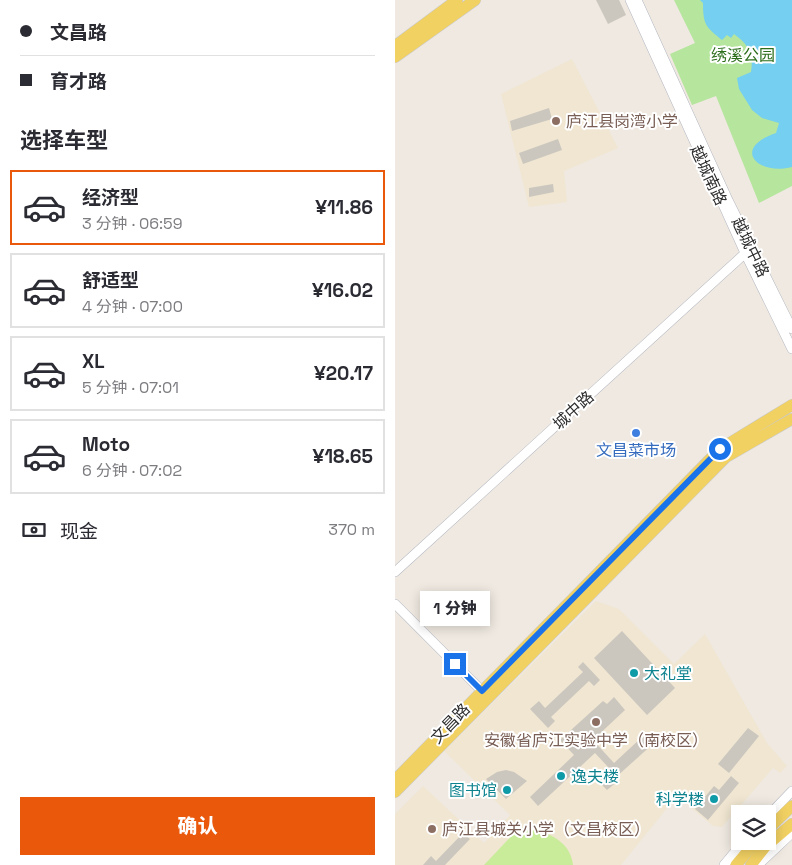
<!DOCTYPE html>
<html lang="zh">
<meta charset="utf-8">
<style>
body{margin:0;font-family:"Space Grotesk","Noto Sans SC",sans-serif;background:#f2f2f3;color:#2b2b33;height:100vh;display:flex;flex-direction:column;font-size:19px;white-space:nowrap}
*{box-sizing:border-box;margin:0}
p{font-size:16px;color:#7c7c81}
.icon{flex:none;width:28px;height:28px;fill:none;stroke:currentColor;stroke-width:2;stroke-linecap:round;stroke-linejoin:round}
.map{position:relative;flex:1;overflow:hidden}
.sheet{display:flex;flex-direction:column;background:#fff;width:395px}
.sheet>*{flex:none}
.guide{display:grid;align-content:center;height:110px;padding:0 20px;background:#fff}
.fabs{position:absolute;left:336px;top:805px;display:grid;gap:10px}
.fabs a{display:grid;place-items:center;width:45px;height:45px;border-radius:0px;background:#fff;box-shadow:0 2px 12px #0003;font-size:25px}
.end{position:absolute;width:22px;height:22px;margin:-11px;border:6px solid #1a73e8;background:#fff;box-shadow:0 0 0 2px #fff}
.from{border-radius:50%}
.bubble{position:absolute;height:35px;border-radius:0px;background:#fff;box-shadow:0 2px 12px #0003;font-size:16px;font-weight:800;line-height:35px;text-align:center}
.guide b{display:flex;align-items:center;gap:18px;height:48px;font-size:19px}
.guide b+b{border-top:1px solid #e1e1e2}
.guide i{width:12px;height:12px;background:#2b2b33}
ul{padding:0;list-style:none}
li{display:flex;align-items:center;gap:15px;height:75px;margin:0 10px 8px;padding:0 10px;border:2px solid #e1e1e2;border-radius:0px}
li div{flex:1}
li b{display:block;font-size:19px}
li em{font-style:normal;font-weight:800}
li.active{border-color:#ea580c}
li>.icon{width:45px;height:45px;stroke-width:1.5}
h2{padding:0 20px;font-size:22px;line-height:60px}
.pay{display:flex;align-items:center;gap:12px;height:55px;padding:0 20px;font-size:19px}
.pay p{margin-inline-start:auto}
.button{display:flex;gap:10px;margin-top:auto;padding:10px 20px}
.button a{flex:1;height:58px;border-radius:0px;background:#ea580c;color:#fff;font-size:20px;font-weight:800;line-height:58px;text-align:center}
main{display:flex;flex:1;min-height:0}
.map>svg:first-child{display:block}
.education{fill:#f0e6d1}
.green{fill:#b6e59e}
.pitch{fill:#c9ec9a}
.water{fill:#75cff0}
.building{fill:#cbc7bf}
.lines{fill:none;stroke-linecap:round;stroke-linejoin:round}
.minor-casing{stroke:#b4b7c1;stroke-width:10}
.major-casing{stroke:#c9c9c9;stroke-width:12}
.minor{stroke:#fff;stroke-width:9}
.major{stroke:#f2d163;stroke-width:11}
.route{stroke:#1a73e8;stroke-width:6}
.education-dot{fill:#8d6e63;stroke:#fff;stroke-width:2}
.shop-dot{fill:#3f7fe0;stroke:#fff;stroke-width:2}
.culture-dot{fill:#0f9aa8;stroke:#fff;stroke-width:2}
.labels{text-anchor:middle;stroke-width:4;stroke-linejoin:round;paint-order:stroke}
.park-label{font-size:16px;fill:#2c6e1b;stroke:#fff}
.education-label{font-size:16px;fill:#785e54;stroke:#fff;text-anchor:start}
.street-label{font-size:16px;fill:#2e2e2e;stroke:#fff}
.shop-label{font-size:16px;fill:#366cbe;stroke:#fff}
.culture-label{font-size:16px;fill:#0d838f;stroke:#fff;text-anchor:start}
</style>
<main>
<section class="sheet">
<div class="guide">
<b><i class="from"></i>文昌路</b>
<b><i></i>育才路</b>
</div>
<h2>选择车型</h2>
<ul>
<li class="active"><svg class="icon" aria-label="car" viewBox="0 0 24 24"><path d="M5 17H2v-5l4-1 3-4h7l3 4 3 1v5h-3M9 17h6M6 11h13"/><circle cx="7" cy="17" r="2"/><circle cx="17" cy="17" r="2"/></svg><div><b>经济型</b><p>3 分钟 · 06:59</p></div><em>¥11.86</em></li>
<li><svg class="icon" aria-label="car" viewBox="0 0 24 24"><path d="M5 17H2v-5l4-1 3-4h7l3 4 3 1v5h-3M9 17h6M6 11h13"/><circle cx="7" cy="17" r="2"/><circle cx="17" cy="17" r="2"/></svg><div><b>舒适型</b><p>4 分钟 · 07:00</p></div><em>¥16.02</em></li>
<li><svg class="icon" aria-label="car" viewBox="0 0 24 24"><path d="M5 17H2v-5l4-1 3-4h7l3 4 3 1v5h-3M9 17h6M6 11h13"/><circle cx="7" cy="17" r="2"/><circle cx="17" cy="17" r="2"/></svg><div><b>XL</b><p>5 分钟 · 07:01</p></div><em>¥20.17</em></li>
<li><svg class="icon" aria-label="car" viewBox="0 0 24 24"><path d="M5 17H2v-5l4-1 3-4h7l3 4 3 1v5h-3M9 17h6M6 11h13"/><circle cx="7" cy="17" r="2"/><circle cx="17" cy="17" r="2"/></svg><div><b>Moto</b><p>6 分钟 · 07:02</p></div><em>¥18.65</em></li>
</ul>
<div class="pay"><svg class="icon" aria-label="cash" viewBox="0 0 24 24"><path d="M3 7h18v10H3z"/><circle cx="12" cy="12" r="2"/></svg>现金<p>370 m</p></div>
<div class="button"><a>确认</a></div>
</section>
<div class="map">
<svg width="397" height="865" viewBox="0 0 397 865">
<rect width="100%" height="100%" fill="#efe9e1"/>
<path class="education" d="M177 59 223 148 169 171 172 202 134 207 106 94Z
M201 601 224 609 279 664 310 634 372 743 392 766 385 773 378 768 327 827 318 826 282 796 226 865H0V814L28 786 89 843 115 815 49 751Z"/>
<path class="green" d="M279 0H397V186L364 203 321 96 297 105 275 54 300 43Z"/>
<path class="pitch" d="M125 827C147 830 175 838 178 865H89Z"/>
<path class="water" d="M305 0H397V167C364 176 335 149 381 133L384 123 367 118 357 110 344 89 342 78 356 72C359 54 353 44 339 34L336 38 332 35 327 40C311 27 308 25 308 3Z"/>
<path class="building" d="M201 0H224L231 15 213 24Z
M154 108 157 119 117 131 115 121Z
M163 139 167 150 128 164 124 153Z
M158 184 159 192 134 197V188Z
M227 631 280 688 252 715 199 658Z
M188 662 205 680 199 686 194 681 156 717 160 721 153 728 135 709 144 701 150 708 188 672 183 667Z
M219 697 230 710 198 740 219 763 246 738 253 736 259 743 220 778 223 781 212 790 204 782 212 774 210 772 214 768 200 753 143 806 135 797 179 755 165 740 208 701 212 704Z
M353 728 364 736 334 773 323 764Z
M111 770 119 772 132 781 111 799 91 779 102 772Z
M336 776 344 783 313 820 300 809 319 786 324 790Z
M68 833 75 839 50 865H28L36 856 41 861Z"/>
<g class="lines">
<g class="minor-casing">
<path id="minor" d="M235 0 350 253 397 349
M242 0 333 200 397 329
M0 572 356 248
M0 604 87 691
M372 817 397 791
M329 865 349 841
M363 865 397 833"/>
</g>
<g class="major-casing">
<path id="major" d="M0 46 62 0
M0 57 80 0
M0 780 325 449 397 405
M0 792 331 457 397 419
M372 830 397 806
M341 865 361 841
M356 865 370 847 397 824"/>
</g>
<use href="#minor" class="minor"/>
<use href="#major" class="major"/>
</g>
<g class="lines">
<path class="route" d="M60 664 87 691 325 449"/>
</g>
<g class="education-dot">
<circle cx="161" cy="121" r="5"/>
<circle cx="201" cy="722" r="5"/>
<circle cx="37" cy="829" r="5"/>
</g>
<circle class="shop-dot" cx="241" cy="433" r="5"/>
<g class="culture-dot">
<circle cx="239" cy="673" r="5"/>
<circle cx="166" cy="776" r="5"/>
<circle cx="112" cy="790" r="5"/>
<circle cx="319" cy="799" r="5"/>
</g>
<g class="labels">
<g class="park-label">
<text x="348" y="61">绣溪公园</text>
</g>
<g class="education-label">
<text x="171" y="127">庐江县岗湾小学</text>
<text x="201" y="746" text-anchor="middle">安徽省庐江实验中学（南校区）</text>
<text x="47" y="835">庐江县城关小学（文昌校区）</text>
</g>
<g class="street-label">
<text transform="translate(314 175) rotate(65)" y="6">越城南路</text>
<text transform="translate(356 247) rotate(64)" y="6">越城中路</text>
<text transform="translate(178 410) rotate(-42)" y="6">城中路</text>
<text transform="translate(55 723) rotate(-46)" y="6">文昌路</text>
</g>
<g class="shop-label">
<text x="241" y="456">文昌菜市场</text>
</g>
<g class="culture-label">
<text x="249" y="679">大礼堂</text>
<text x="176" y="782">逸夫楼</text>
<text x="102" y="796" text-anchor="end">图书馆</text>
<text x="309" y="805" text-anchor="end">科学楼</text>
</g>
</g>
</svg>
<div class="fabs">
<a><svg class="icon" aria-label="layers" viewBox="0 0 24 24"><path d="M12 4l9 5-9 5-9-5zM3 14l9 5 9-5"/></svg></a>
</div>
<i class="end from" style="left:325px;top:449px"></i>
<i class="end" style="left:60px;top:664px"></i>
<div class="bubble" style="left:25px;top:591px;width:70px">1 分钟</div>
</div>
</main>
